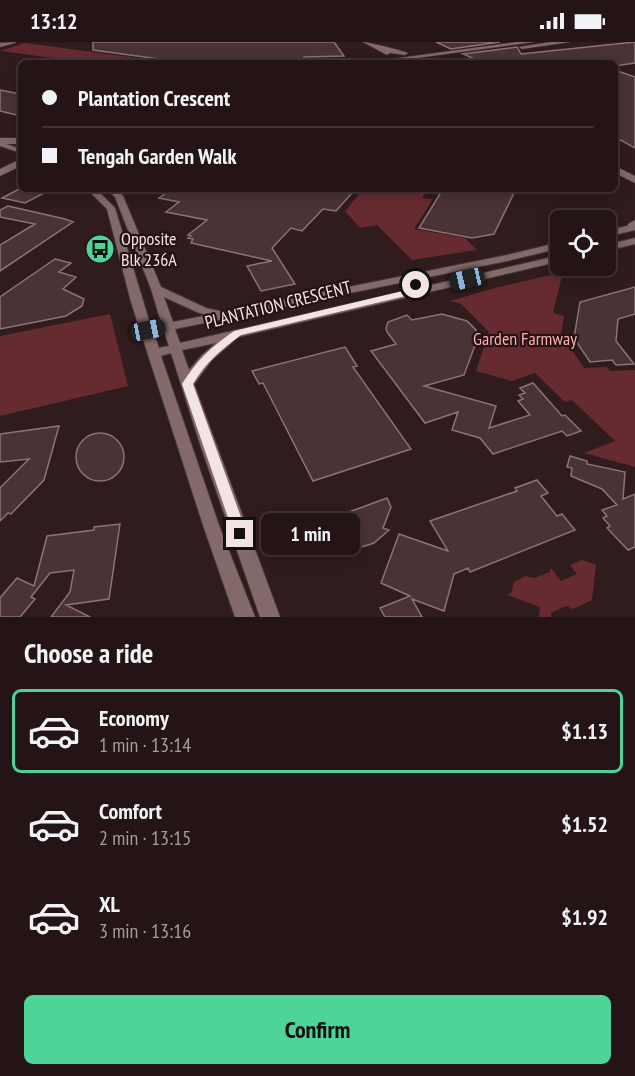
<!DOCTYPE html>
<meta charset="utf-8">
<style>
body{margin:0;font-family:"PT Sans Narrow",sans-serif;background:#302123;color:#f1f3f6;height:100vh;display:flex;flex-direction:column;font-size:22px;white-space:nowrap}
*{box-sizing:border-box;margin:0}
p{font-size:20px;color:#a39ea1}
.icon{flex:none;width:33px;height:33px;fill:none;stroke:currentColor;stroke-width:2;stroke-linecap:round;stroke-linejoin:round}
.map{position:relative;height:575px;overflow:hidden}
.sheet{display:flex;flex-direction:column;background:#241416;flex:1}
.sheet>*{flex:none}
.hud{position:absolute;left:18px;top:18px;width:600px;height:132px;border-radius:9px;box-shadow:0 3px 15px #0003,0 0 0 2px #413335;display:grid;align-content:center;height:132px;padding:0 24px;background:#241416}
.controls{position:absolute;left:550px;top:168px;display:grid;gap:12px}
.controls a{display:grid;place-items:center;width:66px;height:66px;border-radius:9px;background:#241416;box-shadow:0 3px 15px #0003,0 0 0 2px #413335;font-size:30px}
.end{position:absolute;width:27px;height:27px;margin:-14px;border:8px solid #f3e4e4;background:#111;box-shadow:0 0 0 3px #111}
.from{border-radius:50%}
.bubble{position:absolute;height:42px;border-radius:9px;background:#241416;box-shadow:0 3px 15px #0003,0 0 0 2px #413335;font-size:20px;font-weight:700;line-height:42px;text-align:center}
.car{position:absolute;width:18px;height:36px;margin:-18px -9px;border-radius:8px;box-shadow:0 0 4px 2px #0007;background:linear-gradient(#222 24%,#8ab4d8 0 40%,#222 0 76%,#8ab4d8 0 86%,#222 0)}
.hud b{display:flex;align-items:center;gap:21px;height:57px;font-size:22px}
.hud b+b{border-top:2px solid #413335}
.hud i{width:15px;height:15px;background:#f1f3f6}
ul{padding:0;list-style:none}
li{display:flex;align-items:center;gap:18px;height:84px;margin:0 12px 9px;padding:0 12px;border:3px solid transparent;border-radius:9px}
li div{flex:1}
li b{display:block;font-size:22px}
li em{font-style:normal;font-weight:700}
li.active{border-color:#4ed399}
li>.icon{width:54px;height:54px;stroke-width:1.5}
h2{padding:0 24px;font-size:27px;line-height:72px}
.action{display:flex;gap:12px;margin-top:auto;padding:12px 24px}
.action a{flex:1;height:69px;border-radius:9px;background:#4ed399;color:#111;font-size:24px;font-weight:700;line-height:69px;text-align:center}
.status{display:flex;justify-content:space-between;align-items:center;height:42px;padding:0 30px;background:#241416;direction:ltr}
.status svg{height:16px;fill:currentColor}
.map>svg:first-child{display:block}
.green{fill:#662b31}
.building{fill:#4a3334;stroke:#8d7374;stroke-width:1.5}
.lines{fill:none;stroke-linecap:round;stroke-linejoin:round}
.street-casing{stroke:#473738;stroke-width:2}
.secondary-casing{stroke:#473738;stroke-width:1}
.street{fill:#836969;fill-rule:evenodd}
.secondary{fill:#836969;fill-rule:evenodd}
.route{fill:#f3e4e4}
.labels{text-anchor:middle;stroke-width:4.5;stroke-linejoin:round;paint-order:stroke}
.poi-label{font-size:18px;fill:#f3e4e4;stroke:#261213;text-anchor:start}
.street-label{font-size:18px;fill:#f3e4e4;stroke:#261213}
.park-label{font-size:18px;fill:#f9afb3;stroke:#261213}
</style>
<div class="status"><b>13:12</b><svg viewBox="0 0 49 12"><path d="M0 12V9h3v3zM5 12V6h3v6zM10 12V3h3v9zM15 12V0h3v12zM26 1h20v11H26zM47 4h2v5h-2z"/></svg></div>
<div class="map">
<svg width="635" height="575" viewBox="0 0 635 575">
<rect width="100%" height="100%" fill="#301b1d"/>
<path class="green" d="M25 1 176 21H91L0 9Z
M358 147H419L418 149 426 150 422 156 433 157 414 187 465 196 477 208 412 218 377 183 360 186 345 169 362 149Z
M563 230 553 271 564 274 561 292 584 326 607 325 610 329 635 328V425L584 411 615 399 572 358 565 360 535 331 512 339 476 329 489 290 461 262 450 259 495 246Z
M110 272 128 344 0 374V294Z
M582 518 596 523 592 558 573 567 566 564 551 571V575H539L540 565 507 553 511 551 514 540 526 534 534 536 550 530V525L561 539 577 532 570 523Z"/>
<path class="building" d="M93 0H334L344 14 304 15 305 18 290 19 291 21H189L93 8Z
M436 0H500L451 7Z
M635 0V21L615 24V21H484L463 12 517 5 521 12Z
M615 28 635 35V106L615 95Z
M0 48 21 52V74L0 69Z
M21 146V147L44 151 25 161 2 156Z
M172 147H339L353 150 336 169 323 167 302 189 291 186 272 206 295 242 261 249 247 224 272 219 191 201 193 197 188 196 191 194 188 193 207 178 166 170 179 160 159 156Z
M443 147H516L494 192 472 196 419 186Z
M8 164 65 177 73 180 0 229V203L35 182 0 175V168Z
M55 217 71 221 59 230 76 235 63 247 84 257 82 264 66 274 0 287V255Z
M635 245V272L618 277 616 299 634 322 616 323 612 318 590 320 574 296 580 260Z
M442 272 467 279 476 288 478 295 464 333 424 344 496 364 489 386 530 373 518 359 523 357 519 353 525 351 520 346 533 341 562 374 565 373 581 389 567 394 562 389 493 412 480 396 452 388 458 370 425 381 371 309 396 302 387 290 386 286 388 280 407 273 412 278Z
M345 305 357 324 353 325 411 407 313 439 263 341 259 342 252 329Z
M59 384 44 438 11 472 8 471 0 479V446L29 417 0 420V392Z
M76 415a24 24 0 1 1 48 0a24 24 0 1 1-48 0Z
M570 414 587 419V422L625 430 623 457 635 452V505L628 508 607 486 610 484 603 476 607 474 602 468 617 463 602 447 571 434 572 426 567 425Z
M537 438 548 451 541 454 557 474 562 472 575 488 470 530 468 526 454 532 444 569 412 557 422 575H385L380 566 410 554 381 541 399 492 448 509 430 479 517 449 515 446Z
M387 456 391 465 383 486 389 488 374 501 355 507 338 474Z
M120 482 109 557 66 563 90 575H51L70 550 74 528 50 531 31 555 35 557 20 575H0V556L17 536 34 544 47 494 94 488V485Z"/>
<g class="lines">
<g class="street-casing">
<path id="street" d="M0 100 21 107V111L0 104Z
M87 147H96L115 166 151 285 162 283 151 247 115 155 107 147H116L123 154 161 245 206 266 224 270 507 213 561 200V206L507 219 175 287 180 301 561 213V219L238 295 211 319 194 342 280 575H260L200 402 171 311 161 314 220 486 255 575H235L204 486 131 260 107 167ZM164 255 199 271 208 273 173 280ZM164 289 169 304 159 306 154 292ZM216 301 202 313 189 328 182 308Z
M635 182V188L606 195V189Z
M635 196V202L606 209V203Z"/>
</g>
<g class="secondary-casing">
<path id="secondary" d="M16 0 15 1 0 5V1Z
M363 0C368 0 404 9 408 11L405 13 390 11 387 13Z
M517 0H534L381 21H362Z
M551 0H570L522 7 519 5Z
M0 96H21V102H0Z
M21 117V124L0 134V127Z
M615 124 635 134V141L615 131Z
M635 178V188H628V182Z"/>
</g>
<use href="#street" class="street"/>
<use href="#secondary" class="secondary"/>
</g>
<path class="route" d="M413 241 421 243 414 252 241 293C221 308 205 321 193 342L247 492 245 496H235L182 342C196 319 212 304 234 289L407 248Z"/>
<defs>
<g id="bus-disc" transform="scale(1.5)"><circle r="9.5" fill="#4ed399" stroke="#261213"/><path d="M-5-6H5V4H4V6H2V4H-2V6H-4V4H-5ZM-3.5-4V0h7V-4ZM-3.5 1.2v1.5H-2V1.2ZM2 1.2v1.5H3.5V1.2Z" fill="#111"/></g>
</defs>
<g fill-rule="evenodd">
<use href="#bus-disc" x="100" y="207"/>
</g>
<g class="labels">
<g class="poi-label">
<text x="121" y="203">Opposite<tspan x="121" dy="21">Blk 236A</tspan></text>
</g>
<g class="street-label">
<text transform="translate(278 263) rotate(-14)" y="6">PLANTATION CRESCENT</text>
</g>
<g class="park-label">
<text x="525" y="303">Garden Farmway</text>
</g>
</g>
</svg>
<div class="controls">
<a><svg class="icon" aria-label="locate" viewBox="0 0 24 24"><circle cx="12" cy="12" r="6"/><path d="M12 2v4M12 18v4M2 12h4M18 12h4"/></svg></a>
</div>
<i class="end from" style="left:416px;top:243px"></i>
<i class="end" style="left:240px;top:492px"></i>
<div class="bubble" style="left:261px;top:471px;width:99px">1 min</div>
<i class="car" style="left:467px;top:237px;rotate:257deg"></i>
<i class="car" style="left:148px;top:288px;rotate:79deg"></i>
<div class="hud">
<b><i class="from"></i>Plantation Crescent</b>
<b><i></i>Tengah Garden Walk</b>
</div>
</div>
<section class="sheet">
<h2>Choose a ride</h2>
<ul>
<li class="active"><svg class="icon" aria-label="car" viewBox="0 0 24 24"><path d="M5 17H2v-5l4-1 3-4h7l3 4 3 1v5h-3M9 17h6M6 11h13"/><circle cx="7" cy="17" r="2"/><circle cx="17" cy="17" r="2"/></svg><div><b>Economy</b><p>1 min · 13:14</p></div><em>$1.13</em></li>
<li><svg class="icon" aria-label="car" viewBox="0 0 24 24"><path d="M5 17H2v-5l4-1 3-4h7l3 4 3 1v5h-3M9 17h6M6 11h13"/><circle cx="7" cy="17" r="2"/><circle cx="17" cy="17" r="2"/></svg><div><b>Comfort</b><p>2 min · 13:15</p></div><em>$1.52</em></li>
<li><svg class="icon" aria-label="car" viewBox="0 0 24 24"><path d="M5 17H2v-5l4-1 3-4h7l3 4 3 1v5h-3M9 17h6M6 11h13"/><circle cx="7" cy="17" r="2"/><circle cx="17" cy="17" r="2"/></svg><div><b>XL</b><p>3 min · 13:16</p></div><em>$1.92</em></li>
</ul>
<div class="action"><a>Confirm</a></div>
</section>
